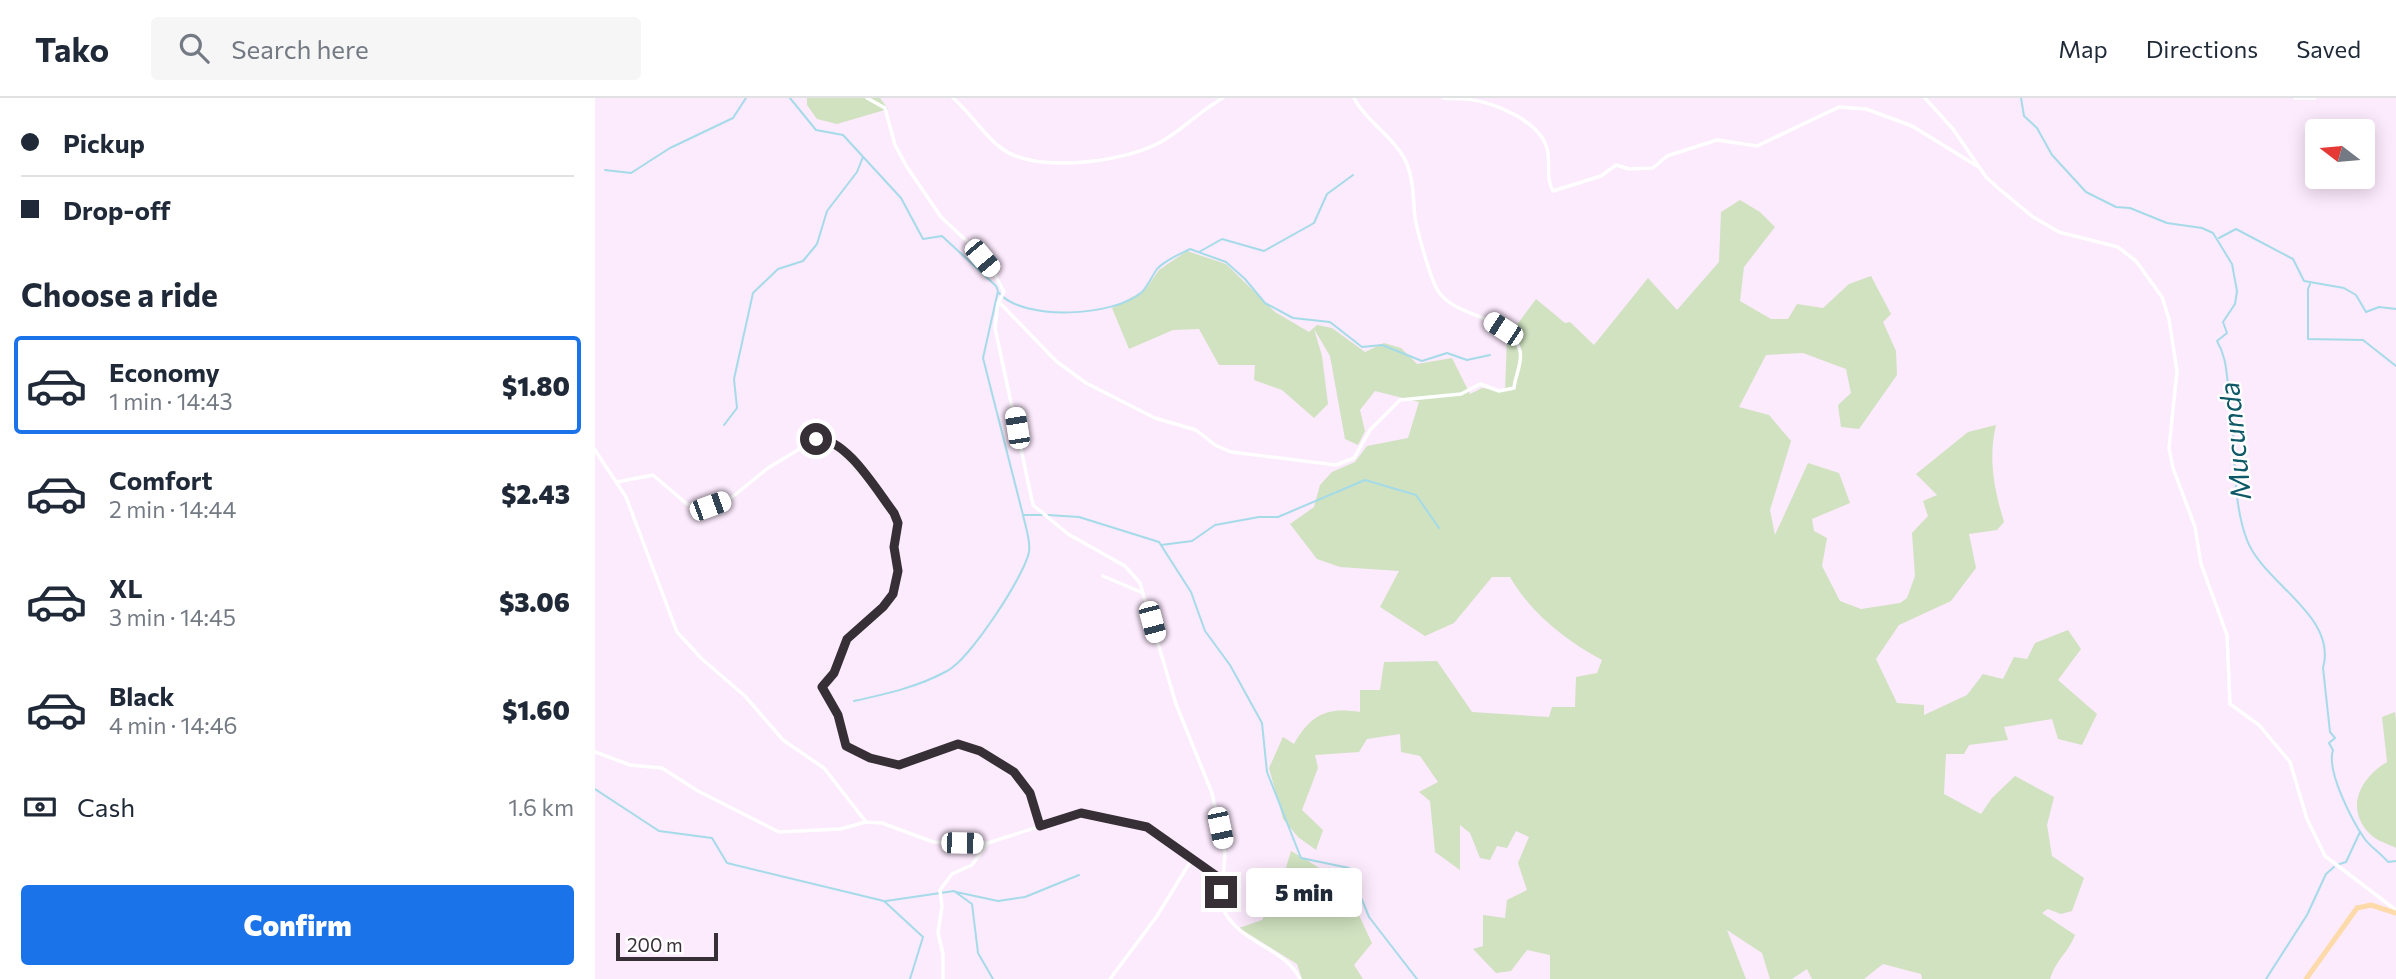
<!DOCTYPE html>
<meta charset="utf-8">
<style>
body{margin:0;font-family:Commissioner,sans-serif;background:#f6f6f7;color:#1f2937;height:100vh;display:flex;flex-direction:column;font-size:26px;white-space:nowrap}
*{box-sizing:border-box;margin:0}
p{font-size:23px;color:#747a83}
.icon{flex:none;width:38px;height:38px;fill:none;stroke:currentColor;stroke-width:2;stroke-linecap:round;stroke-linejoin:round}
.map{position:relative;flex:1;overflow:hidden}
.details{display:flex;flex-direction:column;background:#fff;width:595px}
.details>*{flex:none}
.guide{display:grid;align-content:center;height:154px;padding:0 21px;background:#fff}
.needle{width:46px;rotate:286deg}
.fabs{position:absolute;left:1710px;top:21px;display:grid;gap:14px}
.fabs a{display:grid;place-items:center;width:70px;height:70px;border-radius:7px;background:#fff;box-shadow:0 4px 18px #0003;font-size:35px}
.scale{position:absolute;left:21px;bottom:18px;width:102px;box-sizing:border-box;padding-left:7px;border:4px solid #362f36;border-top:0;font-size:19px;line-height:24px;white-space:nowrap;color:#362f36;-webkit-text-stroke:5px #fefefe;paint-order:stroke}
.end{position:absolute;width:32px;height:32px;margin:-16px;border:9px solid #362f36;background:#fff;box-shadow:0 0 0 4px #fff}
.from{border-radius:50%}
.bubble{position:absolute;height:49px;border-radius:7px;background:#fff;box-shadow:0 4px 18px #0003;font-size:23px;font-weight:800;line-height:49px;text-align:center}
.car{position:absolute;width:21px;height:42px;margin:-21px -10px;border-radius:9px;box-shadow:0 0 5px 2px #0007;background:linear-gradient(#fff 24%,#345 0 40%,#fff 0 76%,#345 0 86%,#fff 0)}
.guide b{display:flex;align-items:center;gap:24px;height:66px;font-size:26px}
.guide b+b{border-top:2px solid #e0e1e3}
.guide i{width:18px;height:18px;background:#1f2937}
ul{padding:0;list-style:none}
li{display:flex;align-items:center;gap:21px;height:98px;margin:0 14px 10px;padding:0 7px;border:4px solid transparent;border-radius:7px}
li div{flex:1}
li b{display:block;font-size:26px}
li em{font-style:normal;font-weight:800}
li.active{border-color:#1a73e8}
li>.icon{width:63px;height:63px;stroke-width:1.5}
h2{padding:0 21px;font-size:32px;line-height:84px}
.pay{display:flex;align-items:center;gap:18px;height:77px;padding:0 21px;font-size:26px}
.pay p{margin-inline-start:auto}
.button{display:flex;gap:14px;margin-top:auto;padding:14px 21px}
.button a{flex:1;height:80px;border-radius:7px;background:#1a73e8;color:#fff;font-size:28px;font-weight:800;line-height:80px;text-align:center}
header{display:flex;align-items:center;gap:42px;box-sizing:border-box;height:98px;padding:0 35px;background:#fff;border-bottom:2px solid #e0e1e3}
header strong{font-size:33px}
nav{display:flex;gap:38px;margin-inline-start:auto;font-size:24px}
.search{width:490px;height:63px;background:#f6f6f7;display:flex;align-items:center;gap:18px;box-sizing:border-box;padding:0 24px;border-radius:7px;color:#747a83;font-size:26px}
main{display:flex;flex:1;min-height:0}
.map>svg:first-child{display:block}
.green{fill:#d0e2c0}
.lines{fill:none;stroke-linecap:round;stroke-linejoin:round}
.stream{stroke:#a5dbe9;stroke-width:2}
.minor{stroke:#fff;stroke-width:3.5}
.major{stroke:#fddaaa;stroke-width:5}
.route{stroke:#362f36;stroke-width:9}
.labels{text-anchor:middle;stroke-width:5;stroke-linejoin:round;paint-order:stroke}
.water-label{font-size:28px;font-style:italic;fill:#0e5867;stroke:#fefefe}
</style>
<header>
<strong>Tako</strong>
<div class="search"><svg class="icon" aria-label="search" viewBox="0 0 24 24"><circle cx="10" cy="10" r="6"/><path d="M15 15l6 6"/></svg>Search here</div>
<nav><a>Map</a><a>Directions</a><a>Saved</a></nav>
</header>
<main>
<section class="details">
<div class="guide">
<b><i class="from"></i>Pickup</b>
<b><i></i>Drop-off</b>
</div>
<h2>Choose a ride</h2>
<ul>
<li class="active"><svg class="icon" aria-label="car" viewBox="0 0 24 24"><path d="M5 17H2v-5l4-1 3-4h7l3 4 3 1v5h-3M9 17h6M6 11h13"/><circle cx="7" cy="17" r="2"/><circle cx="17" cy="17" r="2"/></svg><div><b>Economy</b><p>1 min · 14:43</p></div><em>$1.80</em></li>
<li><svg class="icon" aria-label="car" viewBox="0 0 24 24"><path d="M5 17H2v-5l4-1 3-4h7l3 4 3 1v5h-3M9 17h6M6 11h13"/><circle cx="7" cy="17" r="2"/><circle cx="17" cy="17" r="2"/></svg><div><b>Comfort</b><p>2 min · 14:44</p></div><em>$2.43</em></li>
<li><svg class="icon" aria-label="car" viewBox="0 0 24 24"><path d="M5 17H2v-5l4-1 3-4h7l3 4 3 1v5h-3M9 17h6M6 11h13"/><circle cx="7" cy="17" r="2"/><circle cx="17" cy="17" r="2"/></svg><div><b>XL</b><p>3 min · 14:45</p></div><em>$3.06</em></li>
<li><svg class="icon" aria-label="car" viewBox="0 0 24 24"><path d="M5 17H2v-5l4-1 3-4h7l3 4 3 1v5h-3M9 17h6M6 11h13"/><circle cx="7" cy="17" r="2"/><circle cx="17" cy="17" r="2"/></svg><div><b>Black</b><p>4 min · 14:46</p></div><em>$1.60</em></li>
</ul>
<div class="pay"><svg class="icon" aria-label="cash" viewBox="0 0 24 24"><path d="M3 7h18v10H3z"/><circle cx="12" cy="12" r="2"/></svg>Cash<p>1.6 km</p></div>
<div class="button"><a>Confirm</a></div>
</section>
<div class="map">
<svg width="1801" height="881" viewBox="0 0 1801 881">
<rect width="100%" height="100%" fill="#fceafd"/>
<path class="green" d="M212 0H285L293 11 242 26 222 21 212 7Z
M1145 102 1165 114 1180 129 1149 169 1145 203 1176 221H1193L1202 206 1228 210 1254 186 1276 178 1296 216 1288 224 1301 253 1302 277 1264 331 1246 329 1243 307 1256 295 1251 271 1208 255 1171 257 1144 309 1174 317 1196 343 1175 412 1180 437 1213 365 1244 375 1255 405 1217 421 1219 433 1232 440 1227 468 1245 503 1266 511 1305 505 1312 500 1320 478 1317 435 1333 418 1328 403 1342 397 1321 376 1373 334 1401 327C1393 360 1399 391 1409 424L1402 432 1374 436 1381 470 1356 503 1304 527 1281 561 1302 605 1329 607V617L1372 597 1388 576 1408 581 1419 559 1432 561 1440 545 1473 532 1486 551 1463 582 1502 616 1487 647 1463 641 1457 621 1409 629 1413 642 1374 647 1369 656H1351L1349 696 1386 716 1397 700 1420 678 1459 699 1452 727 1457 758 1489 780 1477 813 1466 816 1453 811 1447 815 1480 837C1472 857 1463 858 1455 881H1327L1326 876 1288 866 1269 881H1217L1212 871 1197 881H1175L1167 855 1132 832 1151 881H955V857L932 852 916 873 901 875 878 851 888 848V817L910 820 912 802 932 792 923 765 934 739 921 733 912 750 902 748 895 762 885 760 875 735 865 727V772L840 754 835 703 824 694 843 684 825 658 806 654 805 636 772 641 764 654 720 657 723 670 707 712 728 732 721 752 703 739 688 721 674 670 688 639 699 646C716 616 732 609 765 614V592H785L789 564 842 563 877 614 954 619 957 609H980L981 579 1002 575 1007 562C970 542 936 515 915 479H897L859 525 830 538 785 509 804 473 745 469 722 461 695 426 719 409 725 387 737 374 760 364 772 348 813 340 824 304 780 293 765 312 770 333 763 347 750 341 735 258 719 231 727 258 733 306 719 320 687 292 659 282 660 267H624L604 231 578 232 534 251 517 210 550 192 564 172 592 153 631 166 680 214 714 234 722 227 737 230 770 254 789 245 806 250 822 266 857 260 875 296 887 290 910 293 912 240 941 201 970 225 975 224 999 247 1053 180 1082 212 1124 164 1126 114Z
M1800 614 1801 623V750C1794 746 1782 743 1776 737 1749 711 1765 680 1792 664L1787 619Z
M696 753C748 782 753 792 777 845L759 867 768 881H707L702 866 644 830 667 822 686 786Z"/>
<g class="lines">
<path class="stream" d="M195 0 221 32 248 37 306 100 328 141 347 138 401 188 403 193 388 260 428 417H447
M1426 0 1429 18 1442 30 1457 57 1491 94 1521 109 1535 110 1572 125 1607 130 1618 135 1637 166 1642 193 1640 206 1628 224 1632 235 1622 243C1632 260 1631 275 1634 293 1642 340 1635 398 1652 442 1668 485 1743 518 1728 570L1735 634 1740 640 1734 645 1738 652C1731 673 1757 722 1769 740 1775 749 1786 755 1793 764L1801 763
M10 72 36 75 75 50 138 20 151 0
M1624 140 1641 131 1698 161 1709 183 1749 190 1761 197 1771 214 1784 209 1801 211
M604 154 627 141 669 153 719 125 732 96 758 77
M1715 186 1713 191V241L1768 242 1801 268
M404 195C428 223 519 219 547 194 553 188 557 178 562 171 570 162 585 156 595 151L631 164 650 181 670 205 698 220 735 224 767 249 787 247 827 263 852 255 872 262 895 257
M129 327 142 310 139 281 158 195 183 171 208 163 222 146 232 113 262 74 268 59
M453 417 484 419 564 444 596 494 610 533 635 567 667 625 672 674 706 760 754 770 774 819 822 881
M566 447 597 443 620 427 664 419H683L770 382 821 397 844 430
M259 603C291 596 323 589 352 573 374 562 429 479 434 454 436 443 430 427 428 417
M0 691 64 733 117 740 132 765 289 803 328 839 315 881
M1742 767 1751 764 1765 734
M361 794 403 803 430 799 484 777
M291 803 359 793 377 806 383 855 398 881
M1671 881 1712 817 1731 776 1739 769"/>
<path class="minor" d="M272 0 290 10 300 47 312 69 346 119 376 147 398 173 409 194 403 205 400 230 438 407 473 436 530 468 545 485 581 606 617 695 630 756 626 807C643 847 688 847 705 881
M358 0C376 15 388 37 406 50 440 76 526 64 562 46 586 34 604 13 628 0
M848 0C855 1 862 0 870 1 898 3 949 24 953 55 955 69 951 81 958 93L1006 78 1021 67 1034 71 1058 70 1072 58 1122 42 1162 48 1244 9 1271 11 1317 28 1382 68
M1330 0 1358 31 1391 79 1403 90 1438 119 1464 134 1523 149 1541 163 1567 199 1574 221 1582 273 1574 350 1578 370 1600 429 1606 466 1632 537 1635 606 1664 627 1695 664 1712 721 1730 758 1801 812
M1700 0H1720
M404 204 461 263 491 285 560 320 601 332 620 347 636 354 741 367 759 360 775 332 805 302 866 296 885 286 904 293 919 290C920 279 928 263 925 253 915 215 859 222 842 191 835 179 822 133 820 119 818 101 819 84 812 66 802 41 772 25 759 0
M0 352 31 399 82 534 107 561 150 598 188 642 229 670 271 724
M22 384 58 377 92 406 107 411 136 400 173 370 221 341 239 343 299 415 303 425 299 449 303 473 293 503 252 541 239 574 227 589 243 617 251 648 275 660 304 667 363 646 385 653 419 674 435 695 445 728
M508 478 548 495
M0 654 35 667 67 670 103 693 184 734 245 731 271 724 287 725 338 744 393 745 486 715 552 729 627 782
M348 881V856L343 835 347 808 345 792 357 776 377 767 392 746
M515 881 562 818 597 761"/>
<path class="major" d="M1711 881 1762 810 1776 807 1801 815"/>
</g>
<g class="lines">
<path class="route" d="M221 341C251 339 282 393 299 415L303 425 299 449 303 473 298 496 288 509 252 541 239 575 227 589 243 617 251 648 275 660 304 667 363 646 385 653 419 674 435 695 445 728 486 715 552 729 627 782 626 794"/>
</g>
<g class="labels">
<g class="water-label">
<text transform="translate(1640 343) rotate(-96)" y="10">Mucunda</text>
</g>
</g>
</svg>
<div class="fabs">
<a><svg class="needle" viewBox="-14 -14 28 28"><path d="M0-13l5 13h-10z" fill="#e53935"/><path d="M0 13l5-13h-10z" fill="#747a83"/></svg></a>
</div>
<div class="scale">200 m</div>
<i class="end from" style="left:221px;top:341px"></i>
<i class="end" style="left:626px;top:794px"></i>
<div class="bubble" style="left:651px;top:770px;width:116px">5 min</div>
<i class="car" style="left:387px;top:160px;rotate:140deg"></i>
<i class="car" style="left:908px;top:231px;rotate:303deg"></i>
<i class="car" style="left:422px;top:330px;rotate:351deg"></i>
<i class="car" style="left:115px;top:408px;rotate:70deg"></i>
<i class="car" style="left:557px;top:524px;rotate:165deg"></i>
<i class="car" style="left:625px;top:730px;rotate:168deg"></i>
<i class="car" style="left:367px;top:745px;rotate:91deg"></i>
</div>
</main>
